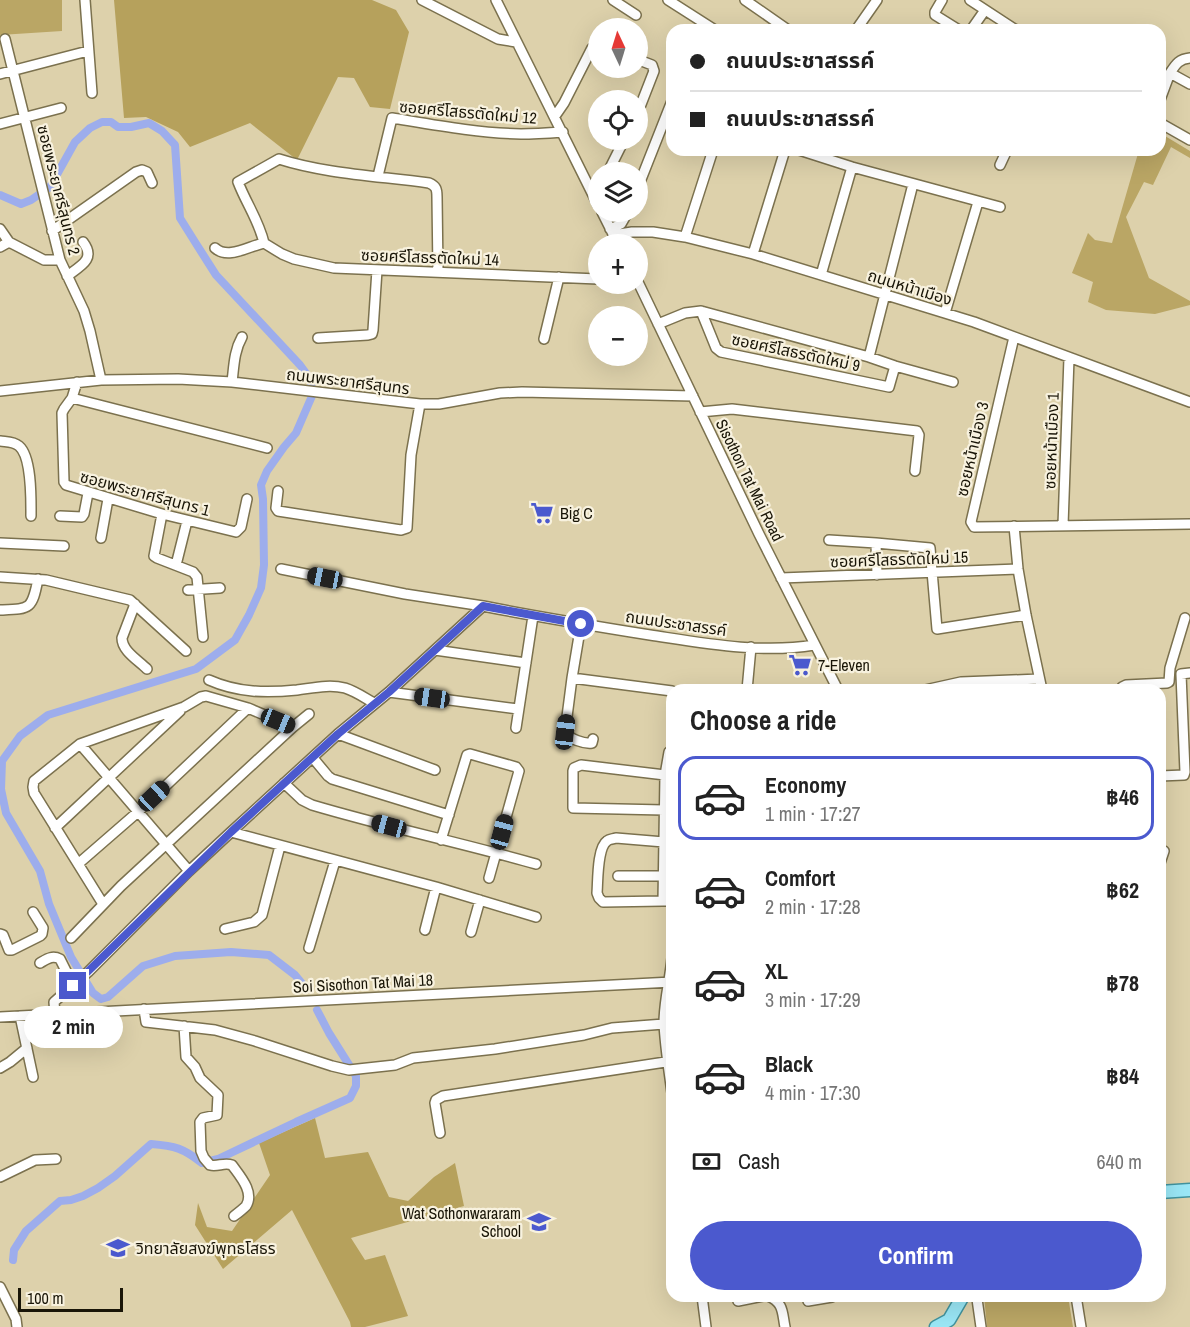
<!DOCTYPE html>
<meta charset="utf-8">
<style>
body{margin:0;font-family:"Archivo Narrow","Noto Sans Thai",sans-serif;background:#f6f6f6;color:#222;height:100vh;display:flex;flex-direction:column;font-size:22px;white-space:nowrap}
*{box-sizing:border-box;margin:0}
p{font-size:20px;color:#767676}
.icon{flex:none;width:33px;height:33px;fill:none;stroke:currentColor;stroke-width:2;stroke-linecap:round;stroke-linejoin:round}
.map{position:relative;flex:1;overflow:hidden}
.side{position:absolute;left:666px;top:684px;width:500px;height:618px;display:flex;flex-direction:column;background:#fff;border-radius:18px;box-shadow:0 6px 24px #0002}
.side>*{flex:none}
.hud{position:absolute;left:666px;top:24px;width:500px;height:132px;border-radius:18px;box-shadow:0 6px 24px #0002;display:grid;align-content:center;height:132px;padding:0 24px;background:#fff}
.needle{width:39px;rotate:356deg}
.buttons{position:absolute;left:588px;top:18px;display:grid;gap:12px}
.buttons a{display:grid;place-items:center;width:60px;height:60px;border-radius:50%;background:#fff;box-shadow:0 6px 24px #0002;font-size:30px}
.scale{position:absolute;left:18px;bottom:15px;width:105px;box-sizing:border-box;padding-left:6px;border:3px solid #191507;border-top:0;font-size:16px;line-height:21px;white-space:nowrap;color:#191507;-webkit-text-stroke:4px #f8f2df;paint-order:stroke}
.end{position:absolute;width:27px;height:27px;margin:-14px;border:8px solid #4b59ce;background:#fff;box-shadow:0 0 0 3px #fff}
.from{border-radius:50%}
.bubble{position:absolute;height:42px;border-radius:21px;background:#fff;box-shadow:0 6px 24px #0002;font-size:20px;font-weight:800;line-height:42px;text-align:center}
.car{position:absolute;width:18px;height:36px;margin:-18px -9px;border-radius:8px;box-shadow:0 0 4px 2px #0007;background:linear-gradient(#222 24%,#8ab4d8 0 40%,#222 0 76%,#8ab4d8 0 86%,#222 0)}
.hud b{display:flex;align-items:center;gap:21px;height:57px;font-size:22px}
.hud b+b{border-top:2px solid #e0e0e0}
.hud i{width:15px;height:15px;background:#222}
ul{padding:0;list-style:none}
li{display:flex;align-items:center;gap:18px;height:84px;margin:0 12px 9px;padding:0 12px;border:3px solid transparent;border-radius:18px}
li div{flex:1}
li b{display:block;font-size:22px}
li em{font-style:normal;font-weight:800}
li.current{border-color:#4b59ce}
li>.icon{width:54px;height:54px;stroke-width:1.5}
h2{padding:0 24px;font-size:27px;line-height:72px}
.pay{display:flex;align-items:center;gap:15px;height:66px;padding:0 24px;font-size:22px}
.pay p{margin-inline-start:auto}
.action{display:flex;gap:12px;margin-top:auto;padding:12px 24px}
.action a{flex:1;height:69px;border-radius:36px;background:#4b59ce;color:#fff;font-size:24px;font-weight:800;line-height:69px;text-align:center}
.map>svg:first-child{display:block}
.green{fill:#baa665}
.forest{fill:#b6a15c}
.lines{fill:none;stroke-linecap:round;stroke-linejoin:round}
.canal{stroke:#9dadec;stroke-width:8}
.minor-casing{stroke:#7b714e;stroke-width:12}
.major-casing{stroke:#41939e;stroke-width:15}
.minor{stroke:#fff;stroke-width:9}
.major{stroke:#9ae7f6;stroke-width:12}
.route{stroke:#4b59ce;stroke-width:8}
.labels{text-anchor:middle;stroke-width:4.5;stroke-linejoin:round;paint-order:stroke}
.street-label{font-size:16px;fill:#191507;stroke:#f8f2df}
.poi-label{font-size:16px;fill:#191507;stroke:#f8f2df;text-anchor:start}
</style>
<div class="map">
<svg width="1190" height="1327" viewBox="0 0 1190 1327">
<rect width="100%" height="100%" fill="#ddd1ab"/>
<path class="green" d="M0 0H62V31L0 35Z
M1160 133 1190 151V158L1171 147 1153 185 1144 182 1126 217 1149 278 1190 301V305L1155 314 1106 310 1088 302 1093 282 1072 273 1088 233 1095 240 1112 243 1139 150H1160Z
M984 1296H1068L1073 1327H987Z"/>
<path class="forest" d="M114 0H372L396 10 409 32 390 109 370 107 354 78 338 77 297 160 250 123 190 147 178 132 146 117 124 118Z
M315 1118 325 1158 368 1152 389 1197 408 1201 434 1177 455 1163 464 1206 351 1238 365 1260 385 1255 408 1316 365 1327H351L350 1322 292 1210 223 1269 195 1225 198 1203 207 1227 232 1231 270 1175 259 1143Z"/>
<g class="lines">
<path class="canal" d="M0 195 21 204 31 200 50 187 75 142 90 128 102 122H111L118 127H131L149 123 162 131 175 145 180 218 195 242 216 275 300 365 311 380 312 396 296 433 284 447 267 471 261 485 263 499 264 565 261 588 249 615 235 640 196 669 48 715 20 736 2 761 1 789 6 813 40 871 49 904 71 957 93 993 101 999 108 997 143 966 175 956 231 952 269 955 295 975 305 987
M13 1260 14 1250 26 1231 60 1201 71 1200 83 1196 98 1188 115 1176 151 1144C175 1146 183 1148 202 1163L218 1159 296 1122 350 1098 356 1086V1076L329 1033 317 1010"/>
<g class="minor-casing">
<path id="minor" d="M85 0 92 93
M422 0 498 39 516 42
M496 0 598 205
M613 0 636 15
M668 0 715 30
M745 0 788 30
M942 0 935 12V15L959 30
M970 0 1016 30
M856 30 877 0
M971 30 985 10
M5 39 60 260 84 311 90 331 101 380
M1190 58C1179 59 1176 64 1170 73L1190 84
M0 74 88 51
M1160 100 1170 73
M638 112 654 71 652 65 639 60
M555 116 564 103 592 48
M1160 123 1190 140
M0 124 61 108
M799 150 852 167 1000 207
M1000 165 1007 150
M608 172 624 140
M378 176 392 118C435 125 478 133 521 134 535 134 549 133 563 132
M638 187 672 101
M602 212 618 244
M0 229 9 242
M610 229 621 224 628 212
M52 231 136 172 142 170 147 172 152 183
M613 235 632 232H653L685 237 753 254 974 322 1190 402
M685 237 713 150
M0 247 9 242 44 260H60
M215 248C228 260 249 246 264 243
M753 254 785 150
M438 272 437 197C437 189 436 186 429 183 379 176 326 174 279 159L238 182C246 203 259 221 264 243L282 254 294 259 334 268 598 279
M821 275 852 167
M67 276C81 266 96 259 83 242
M638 282 759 534 838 690
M701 311 716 348 721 352 889 387 895 366
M945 313 978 202
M658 324 685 313 701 311 869 357 895 366 953 382
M1014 337 971 522 974 527 1190 524
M318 338 368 335 372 334 373 330 377 270
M544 339 559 277
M869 357 913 184
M77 382 72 398 64 409 62 413 64 482 66 485 162 514 236 532 241 527 247 499
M232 382C234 366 234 351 242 337
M0 391 101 380 178 379 232 382 420 404H439L500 393 522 392 693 396
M72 398 267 448
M700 412 732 409 917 431 919 435 915 471
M0 441C6 442 13 441 19 446 32 457 31 500 31 516
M278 491 276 508 278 511 401 530 407 528 411 455 420 404
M162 514 154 556 157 558 193 572 197 577 203 637
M60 516 82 517 84 514 88 493
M1063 525 1069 358
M1014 526 1018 569 1026 615 1042 690
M101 538 108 499
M829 540 876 543 877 575
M0 543 64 546
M876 543 930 548 937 629 1026 615
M176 565 187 521
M281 569 405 594 483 606
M0 577 46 580 130 600 186 651
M781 578 1018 569
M188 590 220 588
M135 604 122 638C122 651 138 660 147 669
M0 610C30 609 32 610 38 579
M581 624 572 678 565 732C569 739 584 744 592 743L593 739
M435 650 526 663
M572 678 672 691
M209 680C238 693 267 693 297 690 313 688 329 684 345 688 355 691 365 698 374 703
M747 690 751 647
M925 690 961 682 1039 679
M1122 690V687L1126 685 1167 683 1169 682 1170 668 1185 618
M389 692 518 709
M516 728 533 616
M338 734 435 770
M80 744 189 871
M669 752 665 775 663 901H672
M313 758 328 776 332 779 449 815
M1160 776 1184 775 1185 772 1181 674 1190 673
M284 783 302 800 312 805C386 827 462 843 536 864
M664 810 573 808V771L574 768 581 765 665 775
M55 828 180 711
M231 832 436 887 536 917
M441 840 467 755 470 754 516 767 519 771 489 878
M1160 863 1164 851
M78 864 139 811 248 708
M618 876H663
M663 901 603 902 599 898 597 893C598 881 597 848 607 841 609 839 613 839 616 838L664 842
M103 904 34 793 33 787 34 781 80 744 184 707 201 697 206 696 248 708 293 727
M225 929 254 922 262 915 280 846
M425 930 436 887
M471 932 480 900
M0 934 3 935 9 950H12L40 936 42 934 43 928 33 912
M71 938 121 886 293 727 309 714
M309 948 335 861
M672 958C670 980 664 1001 664 1023 665 1046 669 1070 672 1093
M40 963C47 959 52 955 60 959L73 985
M144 1009 146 1022 215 1030 255 1041 332 1066 349 1070 395 1065 413 1058 495 1049 584 1035 612 1028 664 1024
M55 1014 54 1002 88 972 189 871 231 832 338 734 389 692 483 606C538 617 594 626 650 635 703 643 761 654 814 645
M20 1016 33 1077
M0 1017 672 982
M184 1026 186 1057 195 1067 200 1078 218 1095 217 1115 203 1118 200 1122 201 1151 204 1158 210 1165C218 1167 224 1162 232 1165 239 1175 255 1192 246 1206 243 1209 238 1213 234 1216
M0 1068 10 1062 27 1048
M440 1133 435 1103 436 1100 443 1096 672 1061
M0 1177 35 1160 56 1159
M0 1287 16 1319 17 1327
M702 1296 706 1327
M768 1296C784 1303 782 1312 785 1327
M974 1296 977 1299 981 1327
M1076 1296 1081 1327
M738 1301 763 1296
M808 1301 832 1297"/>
</g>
<g class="major-casing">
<path id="major" d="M1160 1192 1190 1190
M936 1327 949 1320 963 1296"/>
</g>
<use href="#minor" class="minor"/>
<use href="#major" class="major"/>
</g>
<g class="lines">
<path class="route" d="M73 986 231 832 338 734 389 692 483 606 581 624"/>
</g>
<defs>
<g id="supermarket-bare" transform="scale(1.8)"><path d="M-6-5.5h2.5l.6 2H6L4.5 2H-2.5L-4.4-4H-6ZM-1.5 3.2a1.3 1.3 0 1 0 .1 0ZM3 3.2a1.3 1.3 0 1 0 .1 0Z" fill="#4b59ce" stroke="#f8f2df" stroke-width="2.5" paint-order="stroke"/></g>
<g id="school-bare" transform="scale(1.8)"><path d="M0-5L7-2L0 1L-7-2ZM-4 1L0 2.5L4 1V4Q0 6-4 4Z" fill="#4b59ce" stroke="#f8f2df" stroke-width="2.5" paint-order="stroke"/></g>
<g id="university-bare" transform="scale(1.8)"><path d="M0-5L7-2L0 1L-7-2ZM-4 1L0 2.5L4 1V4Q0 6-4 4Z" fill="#4b59ce" stroke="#f8f2df" stroke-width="2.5" paint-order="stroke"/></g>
</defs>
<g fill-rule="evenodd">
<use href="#supermarket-bare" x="542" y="513"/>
<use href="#supermarket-bare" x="800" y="665"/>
<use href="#school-bare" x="539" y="1222"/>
<use href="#university-bare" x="118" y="1248"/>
</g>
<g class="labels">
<g class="street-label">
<text transform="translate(468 112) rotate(5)" y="6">ซอยศรีโสธรตัดใหม่ 12</text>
<text transform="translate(59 190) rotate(76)" y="6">ซอยพระยาศรีสุนทร 2</text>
<text transform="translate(430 257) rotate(2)" y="6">ซอยศรีโสธรตัดใหม่ 14</text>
<text transform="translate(910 287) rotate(17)" y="6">ถนนหน้าเมือง</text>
<text transform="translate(796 352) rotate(12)" y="6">ซอยศรีโสธรตัดใหม่ 9</text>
<text transform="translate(348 381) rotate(7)" y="6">ถนนพระยาศรีสุนทร</text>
<text transform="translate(1051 441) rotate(-88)" y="6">ซอยหน้าเมือง 1</text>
<text transform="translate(972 449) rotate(-77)" y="6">ซอยหน้าเมือง 3</text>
<text transform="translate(750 480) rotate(64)" y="6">Sisothon Tat Mai Road</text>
<text transform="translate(145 493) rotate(15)" y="6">ซอยพระยาศรีสุนทร 1</text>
<text transform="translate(899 559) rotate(-2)" y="6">ซอยศรีโสธรตัดใหม่ 15</text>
<text transform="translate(676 623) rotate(8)" y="6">ถนนประชาสรรค์</text>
<text transform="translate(363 983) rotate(-3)" y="6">Soi Sisothon Tat Mai 18</text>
</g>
<g class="poi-label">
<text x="560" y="519">Big C</text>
<text x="818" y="671">7-Eleven</text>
<text x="521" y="1219" text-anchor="end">Wat Sothonwararam<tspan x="521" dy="18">School</tspan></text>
<text x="136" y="1254">วิทยาลัยสงฆ์พุทธโสธร</text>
</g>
</g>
</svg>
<div class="buttons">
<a><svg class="needle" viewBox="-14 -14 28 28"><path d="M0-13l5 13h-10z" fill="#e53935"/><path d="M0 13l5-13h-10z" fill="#767676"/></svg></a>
<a><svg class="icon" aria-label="locate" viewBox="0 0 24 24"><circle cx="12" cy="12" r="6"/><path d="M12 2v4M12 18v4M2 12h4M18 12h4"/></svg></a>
<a><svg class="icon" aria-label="layers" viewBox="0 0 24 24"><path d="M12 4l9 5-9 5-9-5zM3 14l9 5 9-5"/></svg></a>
<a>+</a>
<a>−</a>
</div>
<div class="scale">100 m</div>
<i class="end from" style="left:581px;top:624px"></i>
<i class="end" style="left:73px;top:986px"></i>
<div class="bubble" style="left:24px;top:1006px;width:99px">2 min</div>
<i class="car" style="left:325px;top:578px;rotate:281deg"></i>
<i class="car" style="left:432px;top:698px;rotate:278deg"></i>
<i class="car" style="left:278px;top:721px;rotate:112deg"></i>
<i class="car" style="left:565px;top:732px;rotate:7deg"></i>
<i class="car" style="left:154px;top:796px;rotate:47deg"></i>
<i class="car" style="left:389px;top:826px;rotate:285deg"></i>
<i class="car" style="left:502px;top:832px;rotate:15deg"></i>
<div class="hud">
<b><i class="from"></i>ถนนประชาสรรค์</b>
<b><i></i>ถนนประชาสรรค์</b>
</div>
<section class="side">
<h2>Choose a ride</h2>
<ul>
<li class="current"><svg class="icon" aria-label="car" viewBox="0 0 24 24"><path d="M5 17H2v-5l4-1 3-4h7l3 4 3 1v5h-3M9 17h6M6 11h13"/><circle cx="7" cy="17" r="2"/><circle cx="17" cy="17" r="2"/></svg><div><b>Economy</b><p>1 min · 17:27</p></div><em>฿46</em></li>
<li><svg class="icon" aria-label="car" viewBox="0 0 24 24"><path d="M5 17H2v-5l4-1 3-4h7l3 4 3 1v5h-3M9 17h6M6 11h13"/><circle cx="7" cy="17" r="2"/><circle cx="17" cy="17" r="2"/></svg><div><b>Comfort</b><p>2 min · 17:28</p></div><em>฿62</em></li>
<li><svg class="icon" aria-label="car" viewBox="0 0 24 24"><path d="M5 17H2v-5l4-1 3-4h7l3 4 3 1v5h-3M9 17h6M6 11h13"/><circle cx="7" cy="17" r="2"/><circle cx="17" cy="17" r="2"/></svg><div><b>XL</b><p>3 min · 17:29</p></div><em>฿78</em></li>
<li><svg class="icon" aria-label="car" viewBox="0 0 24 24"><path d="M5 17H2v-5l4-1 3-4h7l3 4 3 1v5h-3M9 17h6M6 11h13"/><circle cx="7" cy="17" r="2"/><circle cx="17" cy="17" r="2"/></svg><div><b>Black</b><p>4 min · 17:30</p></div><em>฿84</em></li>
</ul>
<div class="pay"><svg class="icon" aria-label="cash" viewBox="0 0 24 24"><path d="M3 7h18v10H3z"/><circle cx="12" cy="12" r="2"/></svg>Cash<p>640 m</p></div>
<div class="action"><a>Confirm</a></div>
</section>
</div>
